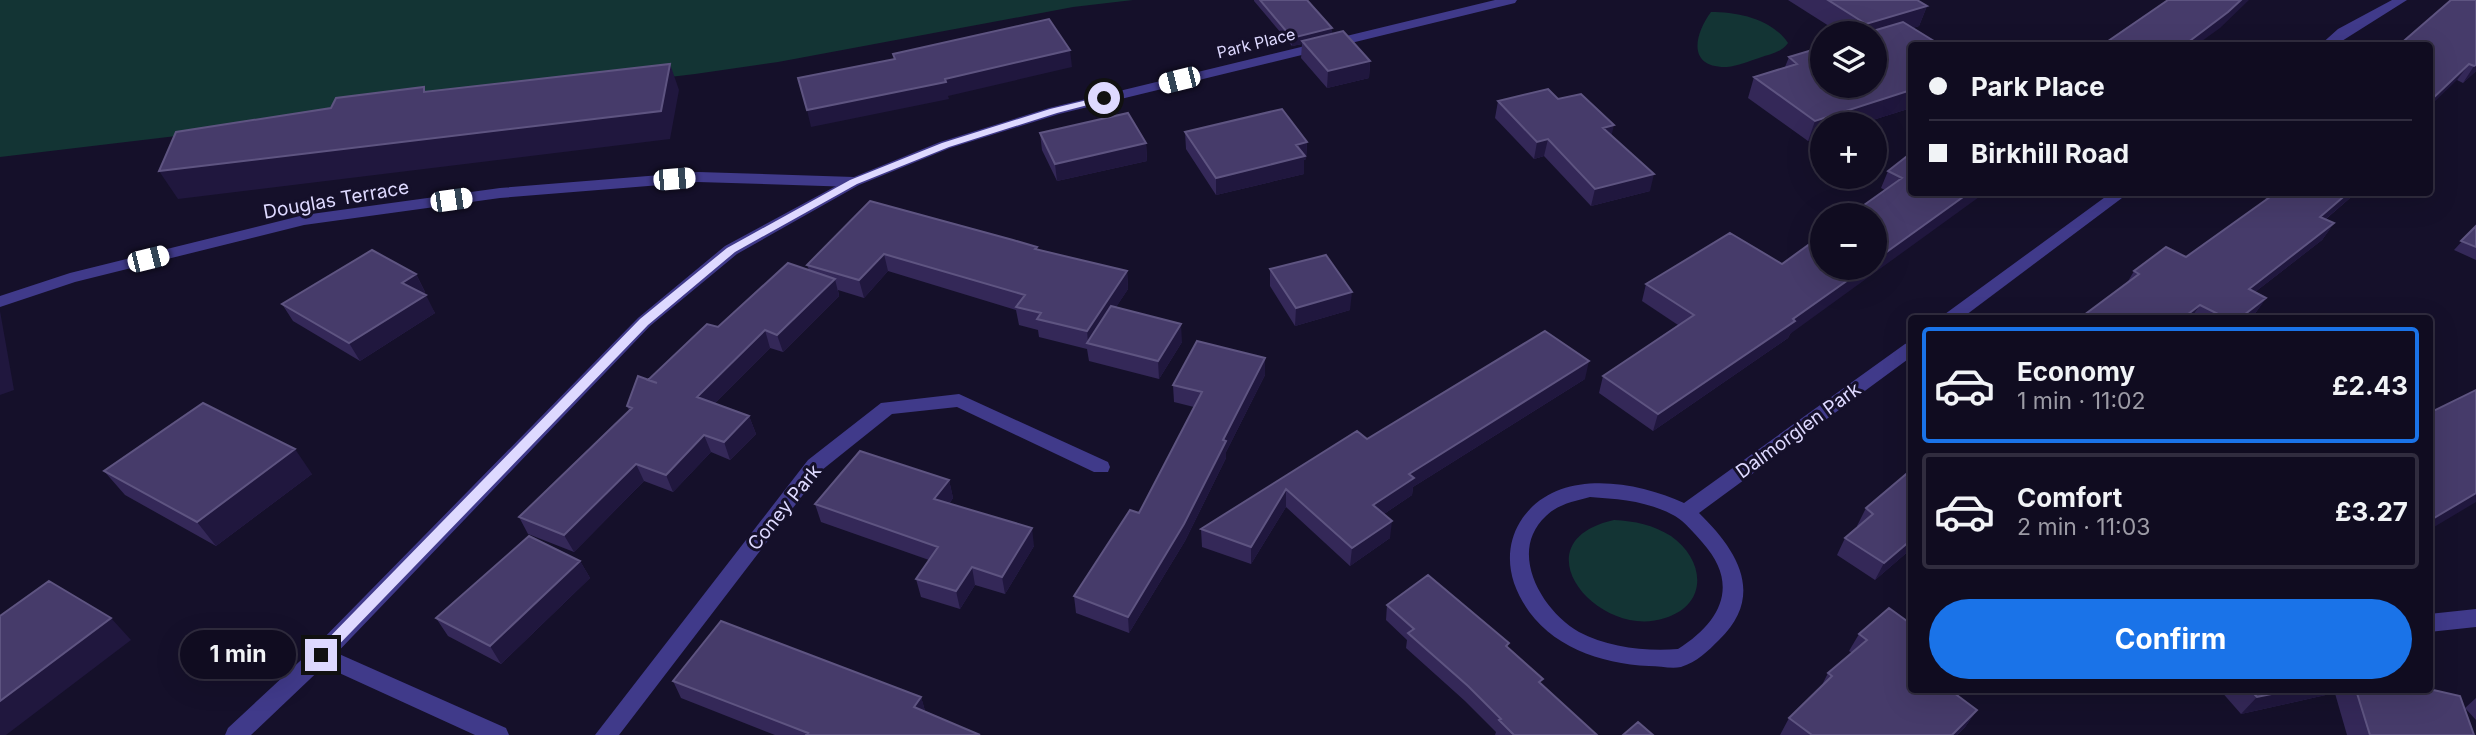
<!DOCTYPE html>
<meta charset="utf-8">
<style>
body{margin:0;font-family:Inter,sans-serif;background:#191529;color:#f1f3f6;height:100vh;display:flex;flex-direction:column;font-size:26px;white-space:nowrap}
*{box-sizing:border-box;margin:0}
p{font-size:23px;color:#9c9ba5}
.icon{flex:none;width:38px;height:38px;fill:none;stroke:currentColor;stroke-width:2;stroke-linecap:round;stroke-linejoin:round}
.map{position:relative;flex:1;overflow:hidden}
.sheet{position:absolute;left:1908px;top:315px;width:525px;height:378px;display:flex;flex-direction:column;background:#100c20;border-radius:7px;box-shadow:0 7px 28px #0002,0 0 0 2px #302c3e}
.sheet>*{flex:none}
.hud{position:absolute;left:1908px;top:42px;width:525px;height:154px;border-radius:7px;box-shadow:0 7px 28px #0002,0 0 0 2px #302c3e;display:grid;align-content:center;height:154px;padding:0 21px;background:#100c20}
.fabs{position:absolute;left:1810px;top:21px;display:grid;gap:14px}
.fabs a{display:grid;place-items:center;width:77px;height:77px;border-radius:50%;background:#100c20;box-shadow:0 7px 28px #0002,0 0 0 2px #302c3e;font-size:35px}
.end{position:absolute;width:32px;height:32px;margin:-16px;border:9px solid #ded9ff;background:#111;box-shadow:0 0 0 4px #111}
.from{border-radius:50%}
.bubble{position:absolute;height:49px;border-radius:24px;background:#100c20;box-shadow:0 7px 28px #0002,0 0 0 2px #302c3e;font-size:23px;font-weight:700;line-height:49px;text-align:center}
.car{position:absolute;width:21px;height:42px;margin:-21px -10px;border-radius:9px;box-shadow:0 0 5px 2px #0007;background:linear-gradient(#fff 24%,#345 0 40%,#fff 0 76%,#345 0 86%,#fff 0)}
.hud b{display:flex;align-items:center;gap:24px;height:66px;font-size:26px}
.hud b+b{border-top:2px solid #302c3e}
.hud i{width:18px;height:18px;background:#f1f3f6}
ul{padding:12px 0 0;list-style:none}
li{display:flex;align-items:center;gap:21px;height:116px;margin:0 14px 10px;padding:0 7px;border:4px solid #302c3e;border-radius:7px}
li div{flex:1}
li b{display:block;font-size:26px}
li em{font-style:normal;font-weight:700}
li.selected{border-color:#1a73e8}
li>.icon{width:63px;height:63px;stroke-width:1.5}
.cta{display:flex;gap:14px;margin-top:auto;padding:14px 21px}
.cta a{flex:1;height:80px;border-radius:42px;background:#1a73e8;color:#fff;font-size:28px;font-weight:700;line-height:80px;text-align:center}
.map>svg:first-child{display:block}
.green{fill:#133434}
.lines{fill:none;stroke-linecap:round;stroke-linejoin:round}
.minor{fill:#403a8a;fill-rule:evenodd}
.tertiary{fill:#403a8a;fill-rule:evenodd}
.wall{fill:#342858}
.shaded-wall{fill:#20173e}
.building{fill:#463b6a;stroke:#5e5481;stroke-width:2}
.route{fill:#ded9ff}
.labels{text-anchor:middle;stroke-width:6;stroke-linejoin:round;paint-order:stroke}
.far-street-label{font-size:16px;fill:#ded9ff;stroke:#15102a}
.street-label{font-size:19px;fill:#ded9ff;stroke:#15102a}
</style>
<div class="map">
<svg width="2476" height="735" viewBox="0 0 2476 735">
<rect width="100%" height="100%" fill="#15102a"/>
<path class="green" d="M0 0H1133L1073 7 778 62 695 74 0 157Z
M1711 12C1738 12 1772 19 1788 43 1781 53 1770 54 1759 58 1749 61 1738 66 1727 67 1687 68 1694 35 1711 12Z
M1614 520C1635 521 1653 525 1671 536 1705 560 1709 604 1665 618 1598 641 1516 542 1614 520Z"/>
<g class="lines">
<path class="minor" d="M2392 0H2407L2334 46H2319L2338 29Z
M698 172 854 177 862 182 854 187 698 182 500 198 304 225 75 282 0 307V296L70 273 304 215 500 188Z
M2112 192H2130L1962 318H1943L1945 314Z
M1911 342V357L1699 513C1737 550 1766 595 1719 640 1708 651 1697 662 1681 667 1671 669 1660 666 1649 666 1592 663 1535 641 1514 583 1507 562 1509 540 1520 522 1554 467 1634 480 1684 503L1905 344ZM1590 497C1619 499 1648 501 1675 516 1685 522 1694 533 1702 542 1740 584 1722 621 1678 649 1647 652 1607 647 1579 632 1542 611 1507 552 1546 516 1558 504 1575 501 1590 497Z
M959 394 1108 462 1110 467 1108 472H1094L957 407 892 414 822 470 619 735H595L808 460 881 403Z
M2476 609V627L2429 632V614Z
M321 646 506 728 509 735H475L313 661 310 655 313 649Z"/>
<path class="tertiary" d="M1495 0H1517L1515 3 1059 114 950 148 859 185 737 254 650 326 329 661 251 735H225L228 728 313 649 638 318 725 246 849 179 940 142 1049 108Z"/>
</g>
<path class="wall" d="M1254 0H1307L1332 34 1370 61 1369 78 1327 88 1301 58 1302 44 1292 46 1254 1Z
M1788 0H1917L1927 6 1919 26 1913 28 1911 108 1860 124H1822V137L1808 141 1748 98 1754 77 1785 67 1789 57 1874 33H1840Z
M2476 0V71L2463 83 2457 80Z
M1558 99 1611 136 1650 191 1591 206 1544 156 1534 159 1495 118 1498 101Z
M1185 132 1307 142 1306 159 1304 160V174L1216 195 1186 149Z
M1040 133 1146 143 1147 161 1057 181 1042 150Z
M1905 157 1911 192 1790 334 1788 338 1653 431 1599 393 1603 376 1678 325 1642 301 1646 284 1782 264 1885 190 1881 188 1888 171Z
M2252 192H2357L2326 219 2334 223 2322 240 2255 292 2266 298 2254 315 2249 318H2080L2127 283 2134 271 2186 257 2267 199Z
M870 201 1037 250 1127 271 1128 289 1116 307 1182 342 1159 379 1089 361 1087 349 1039 337 1038 330 1019 325 1016 310 888 271 864 298 838 290 839 296 783 352 770 348 714 404 749 416 756 434 730 460 711 452 673 492 644 481 574 552 528 534 519 517 629 410 627 406 648 380 718 327 809 270 807 265Z
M2476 226V260L2454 250Z
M1270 269 1350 310 1295 326 1270 286Z
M416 274 425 292 423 294 435 313 360 361 293 321 282 304Z
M1265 358V375L1226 452V458L1185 541 1129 633 1076 613 1074 596 1139 513 1194 407 1174 402 1173 385Z
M1585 379 1413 487 1412 495 1384 514 1390 538 1350 566 1286 507 1251 564 1202 547 1201 529 1367 439Z
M1911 470V549L1875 580 1837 555 1845 538 1859 527 1857 526 1866 508Z
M104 471 312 474 216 546 125 495Z
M949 480 953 498 949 504 1034 546 1005 594 975 585 960 609 921 597 916 579 929 560 821 522 815 504Z
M580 561 590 578 501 664 448 636 436 618Z
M1387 605 1508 648 1541 684 1597 735H1495L1496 732 1465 701 1406 648 1407 640 1386 620Z
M1889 608 1911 690 1977 710 1965 727 1957 735H1780L1789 718 1822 685 1828 673 1852 653 1849 651 1859 634Z
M673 681 921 697 925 711 980 735H775L681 698Z
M2220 690H2429L2465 708 2476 698V720L2465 708 2474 735H2347L2334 690 2330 694 2241 714Z"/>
<path class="shaded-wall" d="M2241 0H2249L2220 28 2195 46H2183Z
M1927 6 1919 26 1874 40V33H1862L1866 24Z
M1332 28V37L1302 41V44L1292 46V38Z
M1070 50 1072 67 948 96 949 99 811 127 807 110Z
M1370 61 1369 78 1327 88 1328 71Z
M670 64 679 90 670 139 178 199 159 171Z
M2469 64 2457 80 2429 107V102Z
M2476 65V71L2463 83 2474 66Z
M1911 90V108L1860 124H1822V137L1808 141 1815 121Z
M1614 125 1610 142 1603 128Z
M1548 139 1544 156 1534 159 1537 142Z
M1307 142 1306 159 1304 160V174L1216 195V178L1296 145Z
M1146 143 1147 161 1057 181 1055 164Z
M1654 174 1650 191 1591 206 1595 189Z
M1970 192H1986L1790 334 1788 338 1653 431 1658 414 1865 268H1874V261Z
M2349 192H2357L2308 234 2320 217Z
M2334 223 2322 240 2237 306 2249 289Z
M884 254 888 271 864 298 859 280Z
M1127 271 1128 289 1092 344 1088 343 1087 331Z
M416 274 425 292 412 300 402 283Z
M835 279 839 296 783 352 777 335Z
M1352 292 1350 310 1295 326 1296 308Z
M426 295 435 313 360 361 349 343Z
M2266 298 2254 315 2249 318H2240Z
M2200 305 2191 318H2183Z
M0 311 14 390 0 395Z
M1181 324 1182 342 1159 379 1158 361Z
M765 330 770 348 703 415 697 397Z
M1265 358V375L1226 452V458L1185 541 1129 633 1128 617 1223 440Z
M1589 361 1585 379 1413 487 1412 495 1372 522 1373 505 1409 474Z
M749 416 756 434 730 460 724 442Z
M704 435 711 452 673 492 666 475Z
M295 449 312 474 216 546 197 522Z
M636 464 644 481 574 552 564 535Z
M949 480 953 498 939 517 934 499Z
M1286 489V507L1251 564V547Z
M2476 493V502L2429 530V521Z
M1392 521 1390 538 1350 566 1352 548Z
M1032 528 1034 546 1005 594 1002 577Z
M1911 540V549L1875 580 1884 563Z
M580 561 590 578 501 664 490 646Z
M972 567 975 585 960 609 956 591Z
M111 618 131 640 6 735H0V701Z
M2291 690H2335L2330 694 2241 714 2257 697Z
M921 697 926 714 914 707Z
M1977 710 1965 727 1957 735H1952Z"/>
<path class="building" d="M1260 0H1307L1332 28 1292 38Z
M1828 0H1917L1927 6 1866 24Z
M2168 0H2241L2228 12 2183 46H2101Z
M2451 0H2476V65L2474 66 2469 64 2429 102V46H2398Z
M1049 19 1070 50 945 79 946 82 807 110 798 78 895 59 893 54Z
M1903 22 1942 46H1911V90L1815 121 1754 77 1797 64 1789 57 1822 47V86H1874V33H1866Z
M1343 31 1370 61 1328 71 1302 41Z
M670 64 661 111 159 171 176 132 331 108 336 98 424 87V92Z
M1548 89 1558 99 1581 94 1614 125 1603 128 1654 174 1595 189 1548 139 1537 142 1498 101Z
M1282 109 1307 142 1296 145 1305 156 1216 178 1185 132Z
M1128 113 1146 143 1055 164 1040 133Z
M1911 153V192H1970L1874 261V215H1850L1902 178 1888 171Z
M2277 192H2349L2320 217 2334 223 2249 289 2266 298 2240 318H2226L2200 305 2183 318H2080L2139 274 2134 271 2166 247 2186 257Z
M870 201 1013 240 1037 247 1035 249 1127 271 1087 331 1037 319 1041 313 1016 307 1025 295 884 254 859 280 807 265Z
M2476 226V247L2461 241Z
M1730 233 1782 264 1822 235V268H1865L1793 319 1795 321 1658 414 1603 376 1694 315 1646 284Z
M372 250 416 274 402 283 426 295 349 343 282 304Z
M1326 255 1352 292 1296 308 1270 269Z
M788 263 835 279 777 335 765 330 697 397 749 416 724 442 704 435 666 475 636 464 564 535 519 517 632 408 627 406 638 376 657 383 648 380 707 324 718 327Z
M1111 306 1181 324 1158 361 1087 343Z
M1545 331 1589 361 1409 474 1414 478 1373 505 1392 521 1352 548 1286 489 1251 547 1201 529 1357 431 1367 439Z
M1197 341 1265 358 1223 440 1226 441 1184 524 1128 617 1074 596 1130 510 1139 513 1202 392 1173 385Z
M2476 390V493L2429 521V413Z
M203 403 295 449 197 522 104 471Z
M860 451 949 480 934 499 1032 528 1002 577 972 567 956 591 916 579 938 547 815 504Z
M1911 470V540L1884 563 1845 538 1873 514 1866 508Z
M529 536 580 561 490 646 436 618Z
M1428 575 1509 643 1506 646 1543 679 1539 682 1597 735H1514L1499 720 1501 719 1468 686 1408 633 1414 629 1387 605Z
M49 581 111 618 0 701V616Z
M1889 608 1911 624V690H1950L1977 710 1952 735H1812L1789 718 1832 676 1828 673 1867 640 1859 634Z
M721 621 921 697 914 707 980 735H806L808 733 673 681Z
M2429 689 2460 696 2474 735H2370L2356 690Z
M2250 690H2291L2257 697Z
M1638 722 1653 735H1623Z"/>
<path class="route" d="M1104 96H1107V100L1057 113 949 147 857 184 735 252 648 325 325 659H316V651L640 319 727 248 850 180 942 143 1050 109Z"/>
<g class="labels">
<g class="far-street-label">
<text transform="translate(1256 43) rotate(-14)" y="6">Park Place</text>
</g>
<g class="street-label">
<text transform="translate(336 199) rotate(-10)" y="7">Douglas Terrace</text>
<text transform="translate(1798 430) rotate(-36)" y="7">Dalmorglen Park</text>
<text transform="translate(784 507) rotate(-51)" y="7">Coney Park</text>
</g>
</g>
</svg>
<div class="fabs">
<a><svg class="icon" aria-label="layers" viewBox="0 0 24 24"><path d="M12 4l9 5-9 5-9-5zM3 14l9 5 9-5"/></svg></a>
<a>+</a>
<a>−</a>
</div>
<i class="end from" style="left:1104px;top:98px"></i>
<i class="end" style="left:321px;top:655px"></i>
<div class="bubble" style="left:180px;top:630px;width:116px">1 min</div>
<i class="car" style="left:1179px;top:80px;rotate:256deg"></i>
<i class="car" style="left:674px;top:179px;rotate:85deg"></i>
<i class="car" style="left:451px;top:200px;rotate:82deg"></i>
<i class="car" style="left:148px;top:259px;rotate:76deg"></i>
<div class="hud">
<b><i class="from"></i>Park Place</b>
<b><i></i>Birkhill Road</b>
</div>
<section class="sheet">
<ul>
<li class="selected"><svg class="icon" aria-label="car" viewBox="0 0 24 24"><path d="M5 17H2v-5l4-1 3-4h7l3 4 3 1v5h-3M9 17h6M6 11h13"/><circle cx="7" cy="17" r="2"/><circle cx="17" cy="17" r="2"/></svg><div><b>Economy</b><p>1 min · 11:02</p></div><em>£2.43</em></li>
<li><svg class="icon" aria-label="car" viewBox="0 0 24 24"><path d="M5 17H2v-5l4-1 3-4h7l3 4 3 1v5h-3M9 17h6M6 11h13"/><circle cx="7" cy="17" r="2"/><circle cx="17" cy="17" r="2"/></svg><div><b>Comfort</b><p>2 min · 11:03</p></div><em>£3.27</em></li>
</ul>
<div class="cta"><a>Confirm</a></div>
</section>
</div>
